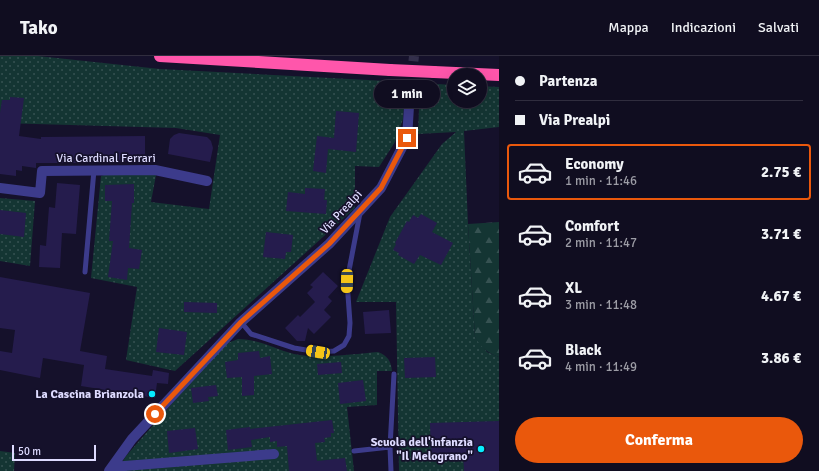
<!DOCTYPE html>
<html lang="it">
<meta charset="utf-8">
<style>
body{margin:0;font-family:Signika,sans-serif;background:#191629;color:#f1f3f6;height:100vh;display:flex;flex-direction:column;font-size:15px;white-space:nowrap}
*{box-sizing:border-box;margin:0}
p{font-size:13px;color:#9c9ca5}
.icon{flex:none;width:22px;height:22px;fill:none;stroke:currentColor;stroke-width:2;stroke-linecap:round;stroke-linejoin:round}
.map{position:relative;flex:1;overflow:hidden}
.panel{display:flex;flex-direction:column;background:#100d20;width:320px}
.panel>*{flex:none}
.guide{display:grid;align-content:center;height:88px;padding:0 16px;background:#100d20}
.controls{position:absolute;left:447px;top:12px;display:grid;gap:8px}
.controls a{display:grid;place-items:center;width:40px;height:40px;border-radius:50%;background:#100d20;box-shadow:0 4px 16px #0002,0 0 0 1px #302d3e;font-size:20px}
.scale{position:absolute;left:12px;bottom:10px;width:84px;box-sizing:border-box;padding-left:4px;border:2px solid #dedbff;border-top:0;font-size:11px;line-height:14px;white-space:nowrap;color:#dedbff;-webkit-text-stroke:3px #15112b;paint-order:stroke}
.end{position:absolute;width:18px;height:18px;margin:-9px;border:5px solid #ea580c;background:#fff;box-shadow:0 0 0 2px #fff}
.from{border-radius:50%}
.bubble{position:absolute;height:28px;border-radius:14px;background:#100d20;box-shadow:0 4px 16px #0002,0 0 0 1px #302d3e;font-size:13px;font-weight:800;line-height:28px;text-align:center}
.car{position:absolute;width:12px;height:24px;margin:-12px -6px;border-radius:5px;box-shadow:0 0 3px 1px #0007;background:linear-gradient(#f5c518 24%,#345 0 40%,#f5c518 0 76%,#345 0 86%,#f5c518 0)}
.guide b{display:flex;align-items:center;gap:14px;height:38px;font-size:15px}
.guide b+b{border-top:1px solid #302d3e}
.guide i{width:10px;height:10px;background:#f1f3f6}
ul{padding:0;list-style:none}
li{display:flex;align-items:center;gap:12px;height:56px;margin:0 8px 6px;padding:0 8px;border:2px solid transparent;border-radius:4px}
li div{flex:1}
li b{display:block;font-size:15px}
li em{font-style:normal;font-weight:800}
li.current{border-color:#ea580c}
li>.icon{width:36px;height:36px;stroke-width:1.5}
.primary-button{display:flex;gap:8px;margin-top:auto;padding:8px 16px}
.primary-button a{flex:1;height:46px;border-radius:24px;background:#ea580c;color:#fff;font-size:16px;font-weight:800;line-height:46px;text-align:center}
header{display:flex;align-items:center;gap:24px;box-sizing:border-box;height:56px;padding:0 20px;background:#100d20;border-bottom:1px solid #302d3e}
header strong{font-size:19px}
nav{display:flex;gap:22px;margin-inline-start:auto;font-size:14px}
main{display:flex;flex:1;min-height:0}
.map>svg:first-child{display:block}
.grass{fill:url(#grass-dots)}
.forest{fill:url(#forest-firs)}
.building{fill:#251c4d}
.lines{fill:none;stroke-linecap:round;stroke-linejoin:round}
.street-tunnel{stroke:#332f4b;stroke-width:10;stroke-dasharray:10 5;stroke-linecap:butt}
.lane{stroke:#3c3b8b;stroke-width:5}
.street{stroke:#3c3b8b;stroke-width:10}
.highway{stroke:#ff56ab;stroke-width:12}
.highway-bridge{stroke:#ff56ab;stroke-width:12}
.route{stroke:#ea580c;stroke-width:5}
.poi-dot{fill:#07edff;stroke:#15112b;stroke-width:1.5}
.labels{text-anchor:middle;stroke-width:3.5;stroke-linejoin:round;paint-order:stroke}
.street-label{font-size:12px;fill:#dedbff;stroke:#15112b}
.poi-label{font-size:12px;font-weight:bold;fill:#dedbff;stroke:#15112b;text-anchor:end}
</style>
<header>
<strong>Tako</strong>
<nav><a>Mappa</a><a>Indicazioni</a><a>Salvati</a></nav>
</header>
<main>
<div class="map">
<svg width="499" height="415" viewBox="0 0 499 415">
<defs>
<pattern id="grass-dots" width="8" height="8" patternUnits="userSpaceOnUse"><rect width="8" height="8" fill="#143533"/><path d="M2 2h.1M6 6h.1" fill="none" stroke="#365252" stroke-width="1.8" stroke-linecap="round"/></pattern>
<pattern id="forest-firs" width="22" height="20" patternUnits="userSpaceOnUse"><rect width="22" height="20" fill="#143533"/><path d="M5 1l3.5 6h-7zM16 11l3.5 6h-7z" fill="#365252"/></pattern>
</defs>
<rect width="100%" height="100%" fill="#15112b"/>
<path class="grass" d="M0 0H38L160 13 406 26 403 63 395 86 379 111 355 110V152L175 315 126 304 137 231 91 222 101 120 104 119H156L151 146 209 153 220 79 176 72 0 67Z
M420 27 454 29V45H480V30L499 31V71L464 75 468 168 475 281 487 296 499 301V415H399L396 246H356L390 161 442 88 456 76 418 78Z
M0 142 35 145 30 210 0 205Z
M238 283C258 283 275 293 294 298 317 303 355 298 378 296 388 300 391 305 392 315H377V349L347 351 354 415H117L126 400 217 296 228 287Z
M0 395 15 397 14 415H0Z"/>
<path class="forest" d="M499 166V301C488 297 481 292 475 281L468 168Z"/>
<path class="building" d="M10 41 24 42 19 80 41 83V81L145 80V106L100 105V100L78 101 77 107H36V112L22 110V115L16 114V120L0 118V57L2 44H10Z
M336 55 359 57 356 96 328 93 326 117 313 115 317 80 334 82Z
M179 77 207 81 211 85 213 92 210 106 168 98 170 83 174 79Z
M57 127 80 129 76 178 62 177 60 212 39 211 40 189 46 190 49 151 55 152Z
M134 128V147H132L129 192 142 194 139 213 128 212 127 224 108 221 113 185H109L112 145H105V129Z
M305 132 325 133 324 144H327L326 158 286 155 288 136 305 138Z
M0 154 26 157 24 181 0 178Z
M421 158 437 167 432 176 453 187 441 209 420 199 414 208 398 199 399 197 393 194 396 188 395 187 407 165 409 166 413 159 418 162Z
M266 176 293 179 291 196H286L285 203 263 201Z
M323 216 338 230 328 241 332 245 324 254 331 261 314 278 308 272 305 285H297L285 272 298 259 300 261 315 246 307 237 313 231 310 229Z
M0 221 90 237 80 295 107 300 105 313 152 320 153 314 169 317 168 328 157 327 155 342 81 330 84 309 43 302 40 322 0 314V295L12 297 15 274 0 272Z
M184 246 217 247V257L184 256Z
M389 254 391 277 365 278 363 256Z
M159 272 187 276 184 299 156 296Z
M259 295 260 302 270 300 272 318 254 320V339L242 340V321L227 322 225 306 238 304V297Z
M435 301 436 321 405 322 404 302Z
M341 306 342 317 318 319 317 308Z
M363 324 366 345 340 348 338 327Z
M216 329 218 340 208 341 209 345 193 347 191 332Z
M332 364 334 377H331V381L324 382 325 386 315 387 317 405 345 402 347 415H289L287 390 277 391V385L270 386V381L251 384 252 391 228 394 226 374 250 371V373Z
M499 365V415H464L463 398 431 399 430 367Z
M195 372 198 393 169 397 167 375Z"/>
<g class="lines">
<path class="street-tunnel" d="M410 35 414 0"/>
<path class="lane" d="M85 216 94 114
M241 266 251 278 294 292 318 296 334 295 344 289 349 280 350 267 347 225 360 157
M354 395 390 391
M391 415 390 391 394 318"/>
<path class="street" d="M0 132 40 137 42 115 155 114 207 125
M112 411 274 398
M109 415 132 383 241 266 329 188 381 132 407 82 410 35"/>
<path class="highway" d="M160 0 390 14
M434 16 499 19"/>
<path class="highway-bridge" d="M390 14 434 16"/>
</g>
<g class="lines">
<path class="route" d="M155 358 241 266 329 188 381 132 407 82"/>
</g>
<g class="poi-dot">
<circle cx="152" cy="338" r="4"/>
<circle cx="481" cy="393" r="4"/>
</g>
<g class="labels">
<g class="street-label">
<text x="106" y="106">Via Cardinal Ferrari</text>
<text transform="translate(341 156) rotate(-47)" y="4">Via Prealpi</text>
</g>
<g class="poi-label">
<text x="144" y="342">La Cascina Brianzola</text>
<text x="473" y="390">Scuola dell'infanzia<tspan x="473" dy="14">"Il Melograno"</tspan></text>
</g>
</g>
</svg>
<div class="controls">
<a><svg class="icon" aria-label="layers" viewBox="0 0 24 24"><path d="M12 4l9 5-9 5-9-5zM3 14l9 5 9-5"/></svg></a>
</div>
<div class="scale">50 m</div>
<i class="end from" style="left:155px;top:358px"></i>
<i class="end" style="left:407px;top:82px"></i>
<div class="bubble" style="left:374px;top:24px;width:66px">1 min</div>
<i class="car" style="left:347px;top:225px;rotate:181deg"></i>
<i class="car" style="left:318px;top:296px;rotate:280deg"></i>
</div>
<section class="panel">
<div class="guide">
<b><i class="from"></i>Partenza</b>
<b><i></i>Via Prealpi</b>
</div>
<ul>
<li class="current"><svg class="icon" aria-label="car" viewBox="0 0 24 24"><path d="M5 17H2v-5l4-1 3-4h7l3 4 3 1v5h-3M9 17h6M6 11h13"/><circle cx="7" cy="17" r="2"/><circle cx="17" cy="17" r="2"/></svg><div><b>Economy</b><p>1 min · 11:46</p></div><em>2.75 €</em></li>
<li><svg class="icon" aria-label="car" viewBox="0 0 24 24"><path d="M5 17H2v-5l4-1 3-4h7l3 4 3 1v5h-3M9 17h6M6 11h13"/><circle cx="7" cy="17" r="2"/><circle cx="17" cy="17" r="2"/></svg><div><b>Comfort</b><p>2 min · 11:47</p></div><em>3.71 €</em></li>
<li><svg class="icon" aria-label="car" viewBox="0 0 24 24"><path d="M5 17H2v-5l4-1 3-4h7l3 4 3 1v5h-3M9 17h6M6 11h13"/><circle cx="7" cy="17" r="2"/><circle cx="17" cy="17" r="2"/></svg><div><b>XL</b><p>3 min · 11:48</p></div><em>4.67 €</em></li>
<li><svg class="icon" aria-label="car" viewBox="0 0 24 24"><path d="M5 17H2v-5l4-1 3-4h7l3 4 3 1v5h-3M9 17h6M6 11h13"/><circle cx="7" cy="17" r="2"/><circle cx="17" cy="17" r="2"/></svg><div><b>Black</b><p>4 min · 11:49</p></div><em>3.86 €</em></li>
</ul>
<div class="primary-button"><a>Conferma</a></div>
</section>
</main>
